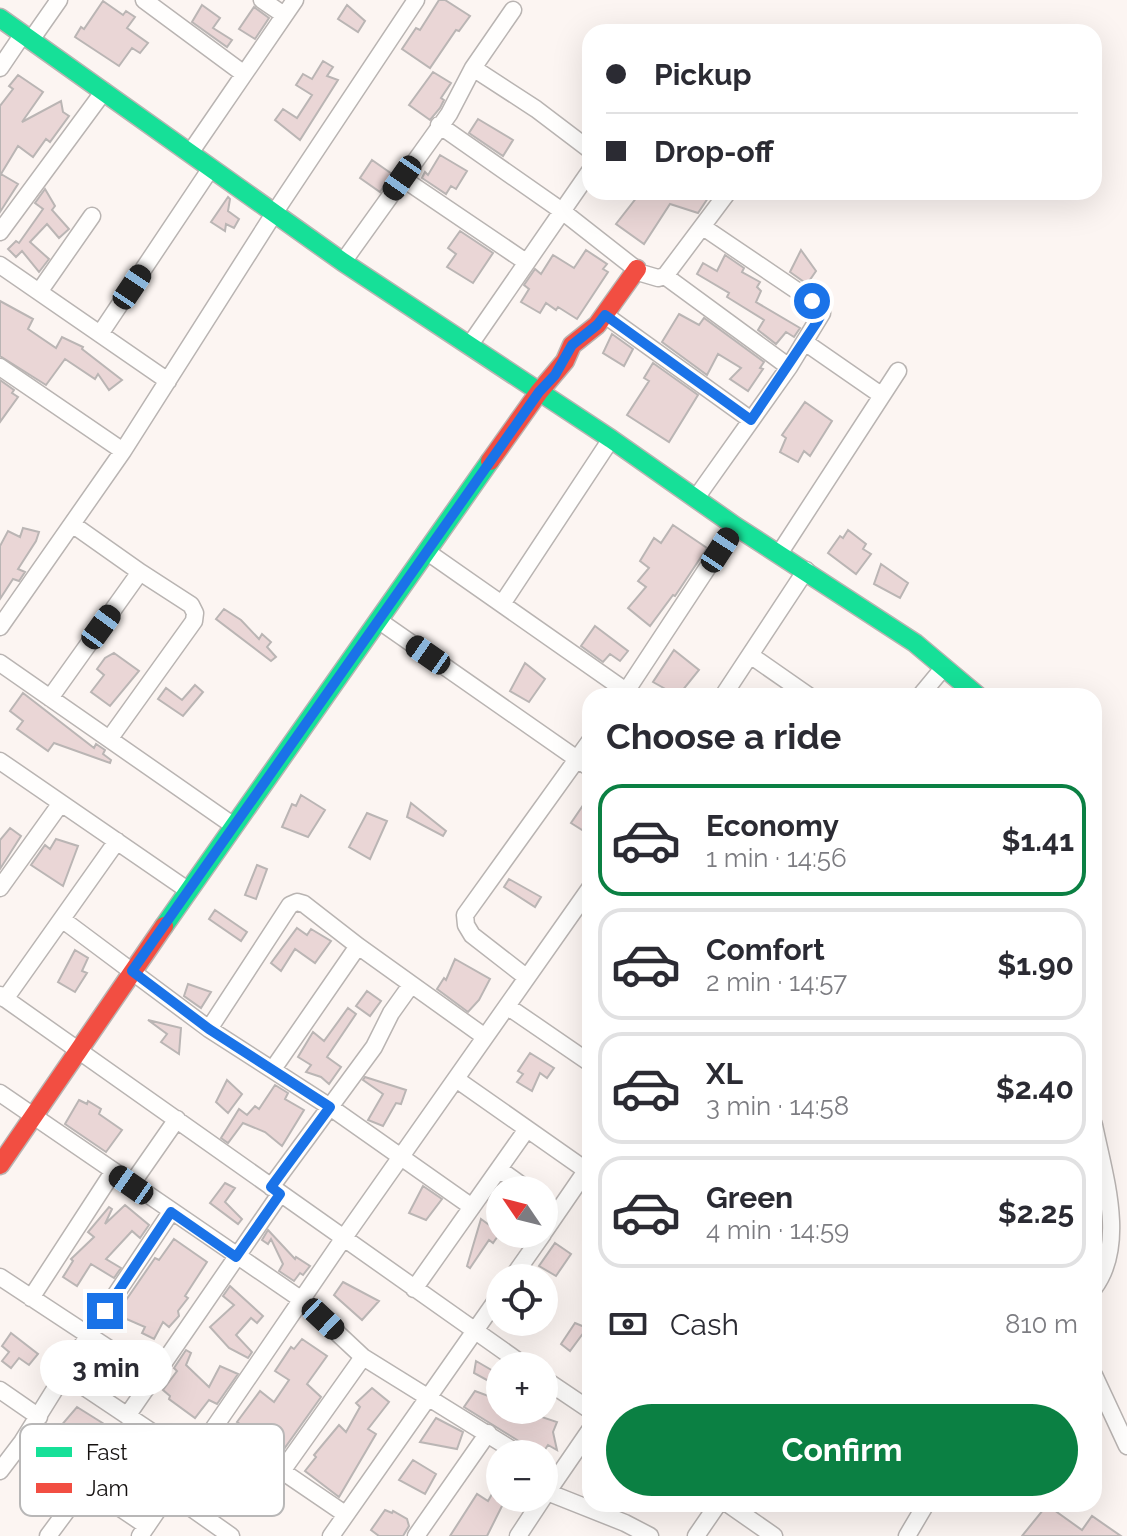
<!DOCTYPE html>
<meta charset="utf-8">
<style>
body{margin:0;font-family:Raleway,sans-serif;background:#f7f7f7;color:#2b2b33;height:100vh;display:flex;flex-direction:column;font-size:30px;white-space:nowrap}
*{box-sizing:border-box;margin:0}
p{font-size:26px;color:#7c7c81}
.icon{flex:none;width:44px;height:44px;fill:none;stroke:currentColor;stroke-width:2;stroke-linecap:round;stroke-linejoin:round}
.map{position:relative;flex:1;overflow:hidden}
.side{position:absolute;left:582px;top:688px;width:520px;height:824px;display:flex;flex-direction:column;background:#fff;border-radius:24px;box-shadow:0 8px 32px #0002}
.side>*{flex:none}
.hud{position:absolute;left:582px;top:24px;width:520px;height:176px;border-radius:24px;box-shadow:0 8px 32px #0002;display:grid;align-content:center;height:176px;padding:0 24px;background:#fff}
.needle{width:52px;rotate:305deg}
.fabs{position:absolute;left:486px;top:1176px;display:grid;gap:16px}
.fabs a{display:grid;place-items:center;width:72px;height:72px;border-radius:50%;background:#fff;box-shadow:0 8px 32px #0002;font-size:40px}
.end{position:absolute;width:36px;height:36px;margin:-18px;border:10px solid #1a73e8;background:#fff;box-shadow:0 0 0 4px #fff}
.from{border-radius:50%}
.bubble{position:absolute;height:56px;border-radius:28px;background:#fff;box-shadow:0 8px 32px #0002;font-size:26px;font-weight:700;line-height:56px;text-align:center}
.car{position:absolute;width:24px;height:48px;margin:-24px -12px;border-radius:10px;box-shadow:0 0 6px 2px #0007;background:linear-gradient(#222 24%,#8ab4d8 0 40%,#222 0 76%,#8ab4d8 0 86%,#222 0)}
.hud b{display:flex;align-items:center;gap:28px;height:76px;font-size:30px}
.hud b+b{border-top:2px solid #e1e1e2}
.hud i{width:20px;height:20px;background:#2b2b33}
ul{padding:0;list-style:none}
li{display:flex;align-items:center;gap:24px;height:112px;margin:0 16px 12px;padding:0 8px;border:4px solid #e1e1e2;border-radius:24px}
li div{flex:1}
li b{display:block;font-size:30px}
li em{font-style:normal;font-weight:700}
li.selected{border-color:#0b8043}
li>.icon{width:72px;height:72px;stroke-width:1.5}
h2{padding:0 24px;font-size:36px;line-height:96px}
.pay{display:flex;align-items:center;gap:20px;height:88px;padding:0 24px;font-size:30px}
.pay p{margin-inline-start:auto}
.primary-button{display:flex;gap:16px;margin-top:auto;padding:16px 24px}
.primary-button a{flex:1;height:92px;border-radius:48px;background:#0b8043;color:#fff;font-size:32px;font-weight:700;line-height:92px;text-align:center}
.map>svg:first-child{display:block}
.building{fill:#ead6d6;stroke:#bab5b4;stroke-width:2}
.lines{fill:none;stroke-linecap:round;stroke-linejoin:round}
.street-casing{stroke:#b9b4b2;stroke-width:19}
.fast-casing{stroke:#b9b4b2;stroke-width:21}
.jam-casing{stroke:#b9b4b2;stroke-width:21}
.street{stroke:#fffefd;stroke-width:16}
.fast{stroke:#16e098;stroke-width:18}
.jam{stroke:#f24e42;stroke-width:18}
.route{stroke:#1a73e8;stroke-width:10}
.key{fill:#fff;stroke:#b8b7b7;stroke-width:2}
.key-label{font-size:22px;fill:#14100f}
</style>
<div class="map">
<svg width="1127" height="1536" viewBox="0 0 1127 1536">
<rect width="100%" height="100%" fill="#fcf5f2"/>
<path class="building" d="M439 0H445L470 16 459 31 456 30 430 68 402 49 416 28 420 30Z
M103 1 123 15 126 11 135 17 127 28 148 43 140 53 132 48 119 66 75 37 81 27 84 29Z
M202 5 220 18 213 28 232 40 227 47 192 22Z
M347 5 365 21 358 32 338 19Z
M254 7 269 18 255 39 239 29Z
M323 61 333 67 327 76 338 80 300 140 275 120 283 109 297 118 312 95 296 85 303 74 312 79Z
M433 72 451 83 441 98 444 100 440 108 430 120 409 105Z
M18 75 43 92 22 122 61 101 63 112 69 116 50 142 46 139 33 157 18 146 1 174 18 184 0 212V106L13 89 9 86Z
M478 119 513 140 503 156 469 133Z
M440 155 467 171 456 189 451 186 446 194 422 178 425 172 428 175Z
M372 160 392 174 380 192 360 178Z
M45 189 55 206 52 210 69 229 59 238 47 224 30 242 49 259 39 272 22 251 16 257 8 249 16 241 19 243 43 209 35 203Z
M641 192H712L698 213 670 204 644 244 616 224Z
M228 197 230 199 228 211 239 219 234 228 226 224 225 231 211 222Z
M460 231 493 253 473 283 447 267 456 254 448 248Z
M586 250 607 264 603 269 608 272 577 319 558 307 556 310 546 303 540 313 521 302 529 289 524 285 535 269 541 274 553 255 574 268Z
M801 250 816 271 807 284 790 272Z
M725 255 744 268 742 272 760 282 757 287 761 291 756 302 800 328 794 337 786 332 776 344 758 330 764 320 727 297 729 293 697 274 703 263 717 271Z
M0 301 33 319 28 329 56 348 62 337 83 347 82 349 122 380 109 390 98 374 95 379 65 359 46 385 0 356Z
M679 314 699 325 704 318 764 362 760 368 763 369 748 391 730 379 741 368 718 354 707 375 662 342Z
M612 334 633 349 624 366 603 353Z
M653 363 698 395 669 442 627 415 649 381 644 378Z
M0 380 14 390 12 393 18 397 0 422Z
M805 402 832 421 810 456 804 451 798 462 780 452 786 438 782 435Z
M673 525 707 548 675 596 673 595 650 626 628 608 646 587 638 581 649 568 640 561 654 538 661 543Z
M23 528 39 532 36 541 18 569 25 572 19 581 13 579 0 599V546L8 531 20 537Z
M848 530 866 544 863 549 871 554 856 574 828 553 840 536 843 538Z
M881 564 908 583 900 598 874 584Z
M224 609 241 620 259 639 262 634 271 642 267 647 276 657 271 661 216 619Z
M595 626 628 651 620 661 610 654 603 662 581 646Z
M674 650 699 670 678 696 653 682Z
M114 653 139 671 110 706 91 692 104 675 97 669 105 658Z
M525 663 545 679 529 702 510 691Z
M195 685 203 692 183 716 158 699 166 688 182 700Z
M23 693 94 748 96 744 105 750 103 754 111 760 110 763 54 743 48 751 17 729 23 721 10 711Z
M301 795 325 810 308 837 282 827 292 804 296 806Z
M590 795V835L571 823Z
M411 803 446 831 443 836 407 817Z
M367 813 387 821 370 859 349 847Z
M10 828 21 836 0 869V840Z
M56 839 78 846 63 886 31 865 45 845 50 849Z
M257 865 267 869 256 899 245 895Z
M509 879 541 897 535 907 504 887Z
M215 910 247 932 241 941 209 919Z
M297 928 307 935 311 929 331 941 315 963 295 949 281 971 271 963Z
M75 950 88 958 82 971 87 973 75 992 58 982Z
M455 959 490 979 479 1000 468 1012 437 989 444 978 446 980Z
M188 984 211 992 201 1008 184 996Z
M367 991 381 1001 370 1016 356 1006Z
M348 1008 356 1014 327 1057 341 1067 329 1084 321 1077 306 1072 311 1065 298 1057 313 1032 324 1041Z
M148 1020 181 1028 179 1054 161 1042 167 1034Z
M530 1053 554 1068 547 1078 540 1073 532 1091 517 1082 523 1074 518 1071Z
M365 1077 406 1090 401 1104 396 1103 383 1126 368 1120 383 1094 363 1080Z
M227 1080 242 1094 228 1113 216 1102Z
M275 1085 288 1093 285 1099 304 1110 282 1146 265 1132 243 1123 228 1143 221 1138 239 1109 247 1115 255 1106 259 1109Z
M79 1100 87 1104 88 1101 101 1109 99 1114 122 1130 106 1152 65 1124Z
M225 1183 235 1188 225 1202 242 1219 238 1224 210 1203Z
M423 1186 442 1199 426 1220 409 1213Z
M125 1205 149 1225 140 1238 132 1231 106 1259 121 1268 114 1278 91 1264 77 1286 63 1277 73 1261 71 1259 94 1237 88 1232 109 1207 112 1209 105 1224Z
M481 1219 500 1233 493 1243 489 1240 470 1268 467 1266Z
M268 1230 295 1259 296 1257 310 1266 303 1275 300 1273 294 1281 279 1271 283 1264 271 1239 268 1244 262 1240Z
M174 1239 207 1262 185 1296 188 1298 178 1311 179 1316 169 1327 163 1322 154 1339 142 1333 145 1327 122 1317 118 1323 113 1319 155 1258 159 1260Z
M555 1243 571 1254 556 1276 539 1266Z
M343 1282 379 1301 362 1320 334 1295Z
M230 1286 263 1316 257 1323 251 1318 236 1335 252 1352 248 1358 229 1348 210 1327 234 1305 223 1296Z
M575 1323 587 1328 570 1351 561 1344Z
M11 1333 38 1354 29 1365 19 1358 11 1368 2 1361 9 1352 2 1346Z
M302 1339 327 1356 307 1384 321 1397 279 1456 248 1434 250 1431 237 1422 260 1391 274 1402 289 1380 275 1371 291 1347 294 1349Z
M186 1350 191 1353 186 1365 209 1387 220 1366 238 1374 217 1404 209 1400 195 1418 169 1399 170 1396 163 1390 177 1371 174 1368Z
M476 1361 500 1375V1410H521L557 1422 553 1432 557 1450 548 1445 542 1454H534L525 1445 464 1407 475 1391 491 1397 496 1385 474 1373Z
M372 1388 389 1402 368 1429 376 1434 339 1497 305 1471 316 1457 314 1455 339 1425 346 1432 360 1407 356 1403Z
M77 1407 136 1444 124 1459 146 1495 138 1507 103 1484 122 1458 92 1438 84 1448 53 1435Z
M436 1418 463 1432 457 1449 420 1442Z
M413 1460 436 1474 425 1494 399 1480Z
M500 1480V1498H506L487 1536H450L477 1494 488 1501Z
M1047 1505 1082 1530 1092 1516 1121 1536H1022Z
M385 1510 392 1513 393 1511 407 1519 409 1526 403 1536H379L371 1530Z"/>
<g class="lines">
<g class="street-casing">
<path id="street" d="M144 0 244 74
M262 0 284 15
M31 40 59 0
M0 68 23 34
M473 68 536 109 590 150
M439 125 562 211 641 273 658 278 665 276 789 367
M190 153 295 0
M402 178 526 262
M0 232 104 91
M343 262 449 114 473 68 513 10
M0 265 168 381
M665 276 728 192
M39 292 92 216
M605 315 751 420
M100 334 211 168
M806 343 881 395
M469 346 590 171
M0 367 123 451
M696 498 789 367 822 313 821 307 703 227
M426 551 633 696
M779 554 898 371
M502 604 611 439
M378 620 590 768
M0 627 123 451 275 212 416 0
M750 655 809 696
M0 663 234 826
M623 696 735 526
M723 696 806 570
M920 696 944 667
M50 698 140 572 72 524
M110 738 194 621 195 613 191 605 140 572
M0 761 189 891
M0 888 61 803
M63 920 209 1029 330 1107 472 1207
M526 977 472 935 466 925 465 915 590 741
M0 995 525 1366
M5 999 117 841
M507 1006 590 1063
M209 1029 290 905 297 902 304 904 358 946 485 1037
M273 1069 358 946
M456 1079 590 1173
M0 1093 302 1300 363 1357 519 1454
M1094 1125C1104 1175 1127 1244 1094 1288
M499 1169 528 1190
M131 1185 177 1119
M271 1187 374 1047 391 1013 411 985
M544 1232 590 1165
M0 1277 152 1377
M512 1278 543 1234
M414 1289 527 1129
M31 1298 113 1172
M65 1374 192 1459
M1094 1375 1127 1446
M544 1379 590 1410
M0 1390 39 1417
M127 1416 280 1194
M216 1426 345 1514
M22 1442 147 1526
M0 1471 22 1442 88 1336 171 1212
M282 1471 363 1357
M547 1492 625 1523 650 1536
M170 1493 231 1536
M544 1497 590 1430
M728 1504 774 1536
M48 1536 85 1486
M140 1536 343 1239 590 888
M331 1536 500 1295
M416 1536 488 1433
M518 1536 543 1498
M696 1536 718 1504
M907 1536 926 1504"/>
</g>
<g class="fast-casing">
<path id="fast" d="M0 18 343 262 611 439 735 526 915 643 978 696
M164 926 490 461"/>
</g>
<g class="jam-casing">
<path id="jam" d="M490 461 539 392 565 361 572 345 597 325 637 269
M0 1165 164 926"/>
</g>
<use href="#street" class="street"/>
<use href="#fast" class="fast"/>
<use href="#jam" class="jam"/>
</g>
<g class="lines">
<path class="route" d="M105 1311 171 1212 236 1257 280 1194 271 1187 330 1107 209 1029 132 971 539 392 555 375 572 345 597 325 605 315 751 420 817 322 822 313 821 307 812 301"/>
</g>
<rect x="20" y="1424" width="264" height="92" rx="12" class="key"/>
<rect x="36" y="1447" width="36" height="10" fill="#16e098"/>
<rect x="36" y="1483" width="36" height="10" fill="#f24e42"/>
<g class="key-label">
<text x="86" y="1460">Fast</text>
<text x="86" y="1496">Jam</text>
</g>
</svg>
<div class="fabs">
<a><svg class="needle" viewBox="-14 -14 28 28"><path d="M0-13l5 13h-10z" fill="#e53935"/><path d="M0 13l5-13h-10z" fill="#7c7c81"/></svg></a>
<a><svg class="icon" aria-label="locate" viewBox="0 0 24 24"><circle cx="12" cy="12" r="6"/><path d="M12 2v4M12 18v4M2 12h4M18 12h4"/></svg></a>
<a>+</a>
<a>−</a>
</div>
<i class="end from" style="left:812px;top:301px"></i>
<i class="end" style="left:105px;top:1311px"></i>
<div class="bubble" style="left:40px;top:1340px;width:132px">3 min</div>
<i class="car" style="left:402px;top:178px;rotate:215deg"></i>
<i class="car" style="left:132px;top:287px;rotate:34deg"></i>
<i class="car" style="left:720px;top:550px;rotate:33deg"></i>
<i class="car" style="left:101px;top:627px;rotate:36deg"></i>
<i class="car" style="left:428px;top:655px;rotate:305deg"></i>
<i class="car" style="left:131px;top:1185px;rotate:305deg"></i>
<i class="car" style="left:323px;top:1319px;rotate:133deg"></i>
<div class="hud">
<b><i class="from"></i>Pickup</b>
<b><i></i>Drop-off</b>
</div>
<section class="side">
<h2>Choose a ride</h2>
<ul>
<li class="selected"><svg class="icon" aria-label="car" viewBox="0 0 24 24"><path d="M5 17H2v-5l4-1 3-4h7l3 4 3 1v5h-3M9 17h6M6 11h13"/><circle cx="7" cy="17" r="2"/><circle cx="17" cy="17" r="2"/></svg><div><b>Economy</b><p>1 min · 14:56</p></div><em>$1.41</em></li>
<li><svg class="icon" aria-label="car" viewBox="0 0 24 24"><path d="M5 17H2v-5l4-1 3-4h7l3 4 3 1v5h-3M9 17h6M6 11h13"/><circle cx="7" cy="17" r="2"/><circle cx="17" cy="17" r="2"/></svg><div><b>Comfort</b><p>2 min · 14:57</p></div><em>$1.90</em></li>
<li><svg class="icon" aria-label="car" viewBox="0 0 24 24"><path d="M5 17H2v-5l4-1 3-4h7l3 4 3 1v5h-3M9 17h6M6 11h13"/><circle cx="7" cy="17" r="2"/><circle cx="17" cy="17" r="2"/></svg><div><b>XL</b><p>3 min · 14:58</p></div><em>$2.40</em></li>
<li><svg class="icon" aria-label="car" viewBox="0 0 24 24"><path d="M5 17H2v-5l4-1 3-4h7l3 4 3 1v5h-3M9 17h6M6 11h13"/><circle cx="7" cy="17" r="2"/><circle cx="17" cy="17" r="2"/></svg><div><b>Green</b><p>4 min · 14:59</p></div><em>$2.25</em></li>
</ul>
<div class="pay"><svg class="icon" aria-label="cash" viewBox="0 0 24 24"><path d="M3 7h18v10H3z"/><circle cx="12" cy="12" r="2"/></svg>Cash<p>810 m</p></div>
<div class="primary-button"><a>Confirm</a></div>
</section>
</div>
